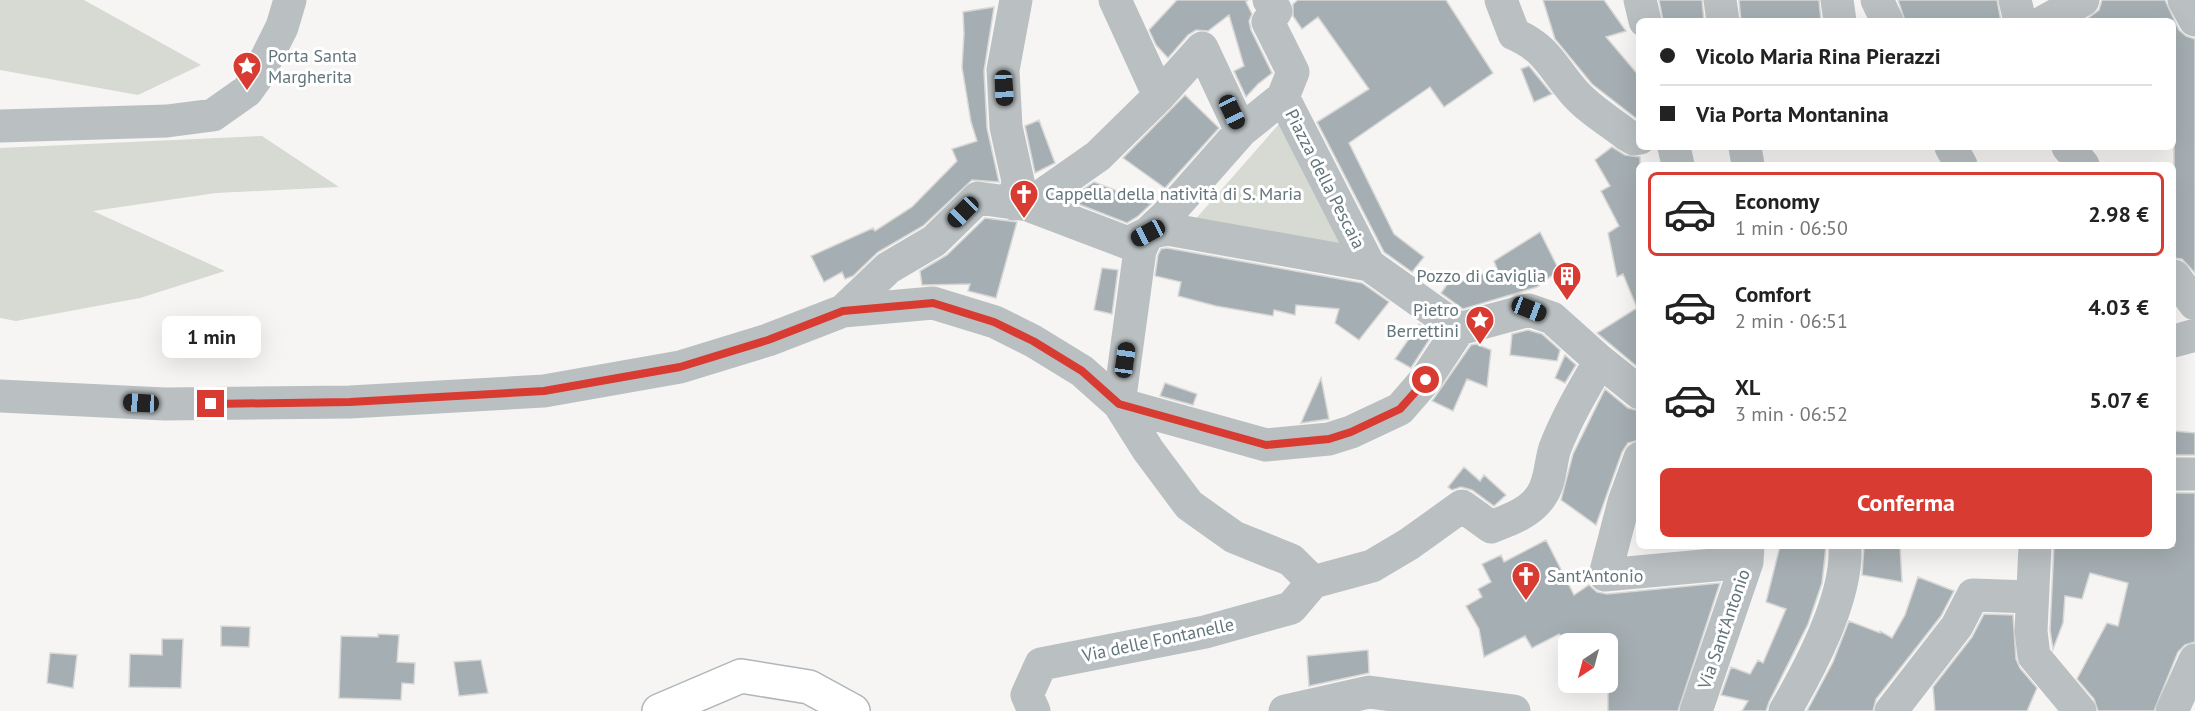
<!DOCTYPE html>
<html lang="it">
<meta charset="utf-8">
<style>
body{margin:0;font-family:"PT Sans",sans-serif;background:#f6f6f6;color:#222;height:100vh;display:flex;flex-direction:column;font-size:22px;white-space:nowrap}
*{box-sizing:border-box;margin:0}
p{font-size:20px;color:#767676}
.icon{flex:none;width:33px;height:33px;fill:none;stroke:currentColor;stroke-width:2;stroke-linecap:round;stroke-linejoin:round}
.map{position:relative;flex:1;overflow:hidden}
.side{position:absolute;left:1636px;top:162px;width:540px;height:387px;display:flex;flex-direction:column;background:#fff;border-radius:9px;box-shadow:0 6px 24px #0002}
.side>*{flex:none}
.hud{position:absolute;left:1636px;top:18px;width:540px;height:132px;border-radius:9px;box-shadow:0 6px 24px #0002;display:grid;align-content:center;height:132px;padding:0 24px;background:#fff}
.needle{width:39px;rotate:216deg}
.controls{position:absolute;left:1558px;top:633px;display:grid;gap:12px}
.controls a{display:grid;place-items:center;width:60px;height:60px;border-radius:9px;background:#fff;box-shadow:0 6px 24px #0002;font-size:30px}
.end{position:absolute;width:27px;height:27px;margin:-14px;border:8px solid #d83b31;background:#fff;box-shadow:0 0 0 3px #fff}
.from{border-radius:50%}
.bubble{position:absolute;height:42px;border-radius:9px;background:#fff;box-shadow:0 6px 24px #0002;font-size:20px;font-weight:700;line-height:42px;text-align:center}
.car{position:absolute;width:18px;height:36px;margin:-18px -9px;border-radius:8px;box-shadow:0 0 4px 2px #0007;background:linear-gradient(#222 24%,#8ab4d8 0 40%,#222 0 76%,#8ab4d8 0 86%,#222 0)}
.hud b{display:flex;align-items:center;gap:21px;height:57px;font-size:22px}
.hud b+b{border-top:2px solid #e0e0e0}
.hud i{width:15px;height:15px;background:#222}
ul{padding:10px 0 0;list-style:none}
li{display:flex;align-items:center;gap:18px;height:84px;margin:0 12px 9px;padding:0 12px;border:3px solid transparent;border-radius:9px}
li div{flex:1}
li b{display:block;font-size:22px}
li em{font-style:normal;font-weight:700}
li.active{border-color:#d83b31}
li>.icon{width:54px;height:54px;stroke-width:1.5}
.button{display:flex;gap:12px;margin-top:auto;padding:12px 24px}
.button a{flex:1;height:69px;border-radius:9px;background:#d83b31;color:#fff;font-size:24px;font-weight:700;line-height:69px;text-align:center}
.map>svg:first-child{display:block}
.green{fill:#d6dad2}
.building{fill:#a5aeb2;stroke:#d7d7d5;stroke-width:1.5}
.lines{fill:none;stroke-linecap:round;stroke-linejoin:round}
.major-casing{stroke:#b0b6b9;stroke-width:36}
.minor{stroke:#bac0c2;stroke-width:33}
.major{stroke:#fff;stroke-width:33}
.route{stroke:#d83b31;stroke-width:8}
.labels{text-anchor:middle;stroke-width:6;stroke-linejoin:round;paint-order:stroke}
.poi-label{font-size:18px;fill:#63757c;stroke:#fff;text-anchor:start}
.street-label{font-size:18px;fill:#63757c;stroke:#fff}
</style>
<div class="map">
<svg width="2195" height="711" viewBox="0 0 2195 711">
<rect width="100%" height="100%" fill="#f6f5f3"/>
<path class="green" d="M0 0H84L201 65 138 95 0 70Z
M1286 116 1352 246 1193 222Z
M262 136 339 187 216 193 93 211 225 271 140 298 16 321 0 318V148Z"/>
<path class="building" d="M1177 0H1248L1246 2 1252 14 1249 21 1251 30 1272 73 1258 84 1246 97 1234 71 1244 66 1229 15 1208 31 1196 30 1188 35 1168 58 1156 45 1149 30Z
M1298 0H1446L1493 73 1444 107 1430 87 1349 143 1394 234 1424 257 1412 272 1384 252 1317 122 1369 89 1318 17 1302 29 1293 16V4Z
M1543 0H1604L1626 31 1606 37 1640 77V118L1637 119 1592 84 1555 39Z
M1659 0H1702L1704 21H1663Z
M1739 0H1819L1821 21H1741Z
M1898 0H1997L2001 21H1905Z
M2102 0H2165L2179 30 2186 36 2195 39V273L2182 259 2174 258V21H2084L2099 10Z
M994 7 984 71 987 128 999 182 972 180 923 226 878 252 853 276 845 279 842 272 824 282 811 256 873 228 875 231 912 207 957 161 952 149 977 141 971 122 962 67 964 34 963 12Z
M1529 66 1538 77 1552 94 1534 102 1521 69Z
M1185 95 1219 128 1165 188 1123 158Z
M1039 120 1055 163 1035 173 1025 126Z
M1612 147 1625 155 1640 157V369L1597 333 1637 308 1623 274 1617 277 1608 233 1619 226 1601 191 1610 186 1595 160Z
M1094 182 1151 204 1137 217 1127 223 1073 202 1075 195Z
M985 218 1017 222 996 298 968 291 970 284 922 285 920 271 947 255Z
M1540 232 1559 270 1537 287 1463 309 1441 293 1451 279 1457 283 1497 269 1494 261Z
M1167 248 1362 283 1389 302 1359 340 1335 323 1339 309 1296 305 1295 315 1274 310 1273 316 1216 306 1178 296 1181 282 1155 276 1158 255 1161 249Z
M1102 268 1118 270 1112 314 1094 310Z
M1419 324 1433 334 1411 368 1395 359Z
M1528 330 1542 334 1560 350 1557 361 1510 355 1512 334Z
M1476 344 1491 350 1487 387 1467 379 1453 411 1432 401 1471 345Z
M1565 355 1576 365 1565 383 1555 378Z
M1321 378 1329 419 1301 423 1304 416Z
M1165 383 1197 394 1193 405 1160 396Z
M1605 389 1628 408 1640 411V440L1628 443 1622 452 1596 525 1561 500 1573 454Z
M2174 431 2195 433V455H2174Z
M1464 467 1480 481 1484 475 1506 495 1494 506 1472 490 1461 487 1452 490 1448 487Z
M2174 493H2195V642L2185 645 2178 652 2154 711H2098L2094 699 2077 679 2107 623 2118 626 2128 583 2090 573 2082 599 2065 596 2063 623 2053 649 2050 630 2054 546H2174Z
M1546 540 1574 595 1589 585 1597 592 1607 594 1720 583 1678 711H1608V644H1575L1559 634 1532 648 1525 636 1484 657 1479 629 1466 606 1482 597 1478 589 1491 582 1482 564 1501 555 1504 562Z
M1780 546H1826L1822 583 1808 624 1769 702 1766 711H1742L1748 701 1721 695 1731 667 1750 674 1758 660 1763 663 1786 609 1766 602Z
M1864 546H1900L1902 582 1862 575Z
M1918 577 1954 591 1941 616 1876 699 1873 711H1807L1833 662 1849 621 1880 633V631L1892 638 1905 615Z
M1984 614 2013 615 2016 659 2020 668 2037 688 2027 711H1935L1933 687 1972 637Z
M221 626 250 627 249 647 221 646Z
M378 634 399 635 397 662 415 663 414 684 402 683 401 700 339 698 341 636 378 637Z
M162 639H183L181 688 129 687 130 654 162 655Z
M1368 650 1369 673 1309 686 1307 656Z
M50 653 77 655 73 688 47 683Z
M481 660 488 693 459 696 454 662Z"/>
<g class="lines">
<g class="major-casing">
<path id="major" d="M659 711 741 676 809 687 853 711"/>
</g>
<path class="minor" d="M1115 0 1159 96
M1269 0 1276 11 1268 22 1293 72 1283 97
M1501 0 1514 34C1546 48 1551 65 1573 91 1587 108 1609 121 1627 135L1634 139 1640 138
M1640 0 1645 21
M1720 0 1723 21
M1837 0 1840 21
M1877 0 1887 21
M2015 0 2020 21
M2184 0 2195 20
M2045 21 2083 0
M1283 97 1369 265 1167 229 1148 233 1166 216 1241 131Z
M0 126 167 121 213 115 247 91 257 77 282 27 290 0
M1674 147 1678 165
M1745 147 1748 165
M1951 147 1961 165
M2068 147 2083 165
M1014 204 1018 181 1006 127 1003 70 1016 0
M1028 205 1098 156 1159 96 1202 48 1241 131
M1369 265 1459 329 1529 310 1552 318 1600 361 1640 393
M2174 276 2195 304
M843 311 933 303 995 322 1033 341 1082 371 1119 404 1266 445 1329 439 1351 432 1400 409 1426 379 1459 329
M2174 341 2195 335
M0 396 165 404 350 402 544 391 680 367 768 340 843 311 888 268 934 241 978 198 1028 205 1128 243 1148 233 1140 250 1119 404
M1119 404 1148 450 1189 505 1234 537 1291 560 1313 582 1372 566 1409 544 1462 506 1491 527C1509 520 1530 513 1541 496 1551 482 1550 463 1555 448 1567 417 1583 390 1600 361
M1640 458 1624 502 1605 575 1747 562
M2174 474H2195
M2035 546 2031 631 2034 656 2080 711
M1034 711 1027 695 1041 664 1205 632 1291 608 1313 582
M1285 711 1369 692 1514 711
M1696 711 1747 562 1748 546
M1785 711C1810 668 1848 597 1845 546
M1891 711 1957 626 1973 595 2031 597
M2172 711 2195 660"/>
<use href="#major" class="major"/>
</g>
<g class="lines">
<path class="route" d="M211 404 350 402 544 391 680 367 768 340 843 311 933 303 994 322 1033 341 1082 371 1119 404 1266 445 1329 439 1351 432 1400 409 1426 380"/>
</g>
<defs>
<g id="sight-pin" transform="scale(1.5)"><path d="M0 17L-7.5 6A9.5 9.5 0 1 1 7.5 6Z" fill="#d83b31" stroke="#fff"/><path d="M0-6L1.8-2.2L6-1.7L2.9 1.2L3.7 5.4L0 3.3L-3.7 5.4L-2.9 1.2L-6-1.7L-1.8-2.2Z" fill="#fff"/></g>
<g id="church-pin" transform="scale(1.5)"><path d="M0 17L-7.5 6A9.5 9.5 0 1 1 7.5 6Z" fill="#d83b31" stroke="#fff"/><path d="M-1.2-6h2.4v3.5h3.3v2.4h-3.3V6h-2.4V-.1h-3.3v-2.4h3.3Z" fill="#fff"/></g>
<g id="building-pin" transform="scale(1.5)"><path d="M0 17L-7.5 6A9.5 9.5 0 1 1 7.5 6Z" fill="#d83b31" stroke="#fff"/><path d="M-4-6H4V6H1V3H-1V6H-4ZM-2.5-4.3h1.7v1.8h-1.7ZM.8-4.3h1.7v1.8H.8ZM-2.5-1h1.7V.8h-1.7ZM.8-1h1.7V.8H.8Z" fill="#fff"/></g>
</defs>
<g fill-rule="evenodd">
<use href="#sight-pin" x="247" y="66"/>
<use href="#church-pin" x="1024" y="194"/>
<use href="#building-pin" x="1567" y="276"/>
<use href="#sight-pin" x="1480" y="320"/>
<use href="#church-pin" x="1526" y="576"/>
</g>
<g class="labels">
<g class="poi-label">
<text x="268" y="62">Porta Santa<tspan x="268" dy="21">Margherita</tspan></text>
<text x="1045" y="200">Cappella della natività di S. Maria</text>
<text x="1546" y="282" text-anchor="end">Pozzo di Caviglia</text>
<text x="1459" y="316" text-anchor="end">Pietro<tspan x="1459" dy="21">Berrettini</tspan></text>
<text x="1547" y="582">Sant'Antonio</text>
</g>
<g class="street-label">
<text transform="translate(1325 179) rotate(63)" y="6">Piazza della Pescaia</text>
<text transform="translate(1724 629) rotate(-71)" y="6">Via Sant'Antonio</text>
<text transform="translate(1158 640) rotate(-12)" y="6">Via delle Fontanelle</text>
</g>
</g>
</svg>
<div class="controls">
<a><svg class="needle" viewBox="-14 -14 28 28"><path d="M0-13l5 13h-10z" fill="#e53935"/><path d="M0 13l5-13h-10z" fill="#767676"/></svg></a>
</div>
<i class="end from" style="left:1426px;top:380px"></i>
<i class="end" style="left:211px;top:404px"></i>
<div class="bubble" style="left:162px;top:316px;width:99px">1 min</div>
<i class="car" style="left:1004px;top:88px;rotate:177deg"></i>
<i class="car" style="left:1232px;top:112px;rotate:155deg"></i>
<i class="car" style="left:963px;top:212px;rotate:225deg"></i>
<i class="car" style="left:1148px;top:233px;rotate:242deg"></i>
<i class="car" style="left:1529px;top:309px;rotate:111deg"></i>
<i class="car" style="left:1125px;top:360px;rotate:8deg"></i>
<i class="car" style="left:141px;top:403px;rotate:273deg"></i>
<div class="hud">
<b><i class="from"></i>Vicolo Maria Rina Pierazzi</b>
<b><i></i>Via Porta Montanina</b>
</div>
<section class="side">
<ul>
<li class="active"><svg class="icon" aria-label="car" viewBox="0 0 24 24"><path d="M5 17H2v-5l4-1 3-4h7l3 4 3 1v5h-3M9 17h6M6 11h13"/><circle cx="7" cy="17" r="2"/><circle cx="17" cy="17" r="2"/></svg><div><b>Economy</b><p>1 min · 06:50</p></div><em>2.98 €</em></li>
<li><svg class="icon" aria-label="car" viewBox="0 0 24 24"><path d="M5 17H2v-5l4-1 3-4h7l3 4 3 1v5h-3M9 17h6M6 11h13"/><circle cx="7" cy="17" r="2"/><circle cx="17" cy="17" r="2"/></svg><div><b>Comfort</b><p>2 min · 06:51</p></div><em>4.03 €</em></li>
<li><svg class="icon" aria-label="car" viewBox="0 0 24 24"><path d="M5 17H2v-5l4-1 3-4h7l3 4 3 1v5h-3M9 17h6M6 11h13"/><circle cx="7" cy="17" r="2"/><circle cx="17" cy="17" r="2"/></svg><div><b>XL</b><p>3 min · 06:52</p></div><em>5.07 €</em></li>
</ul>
<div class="button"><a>Conferma</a></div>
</section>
</div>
